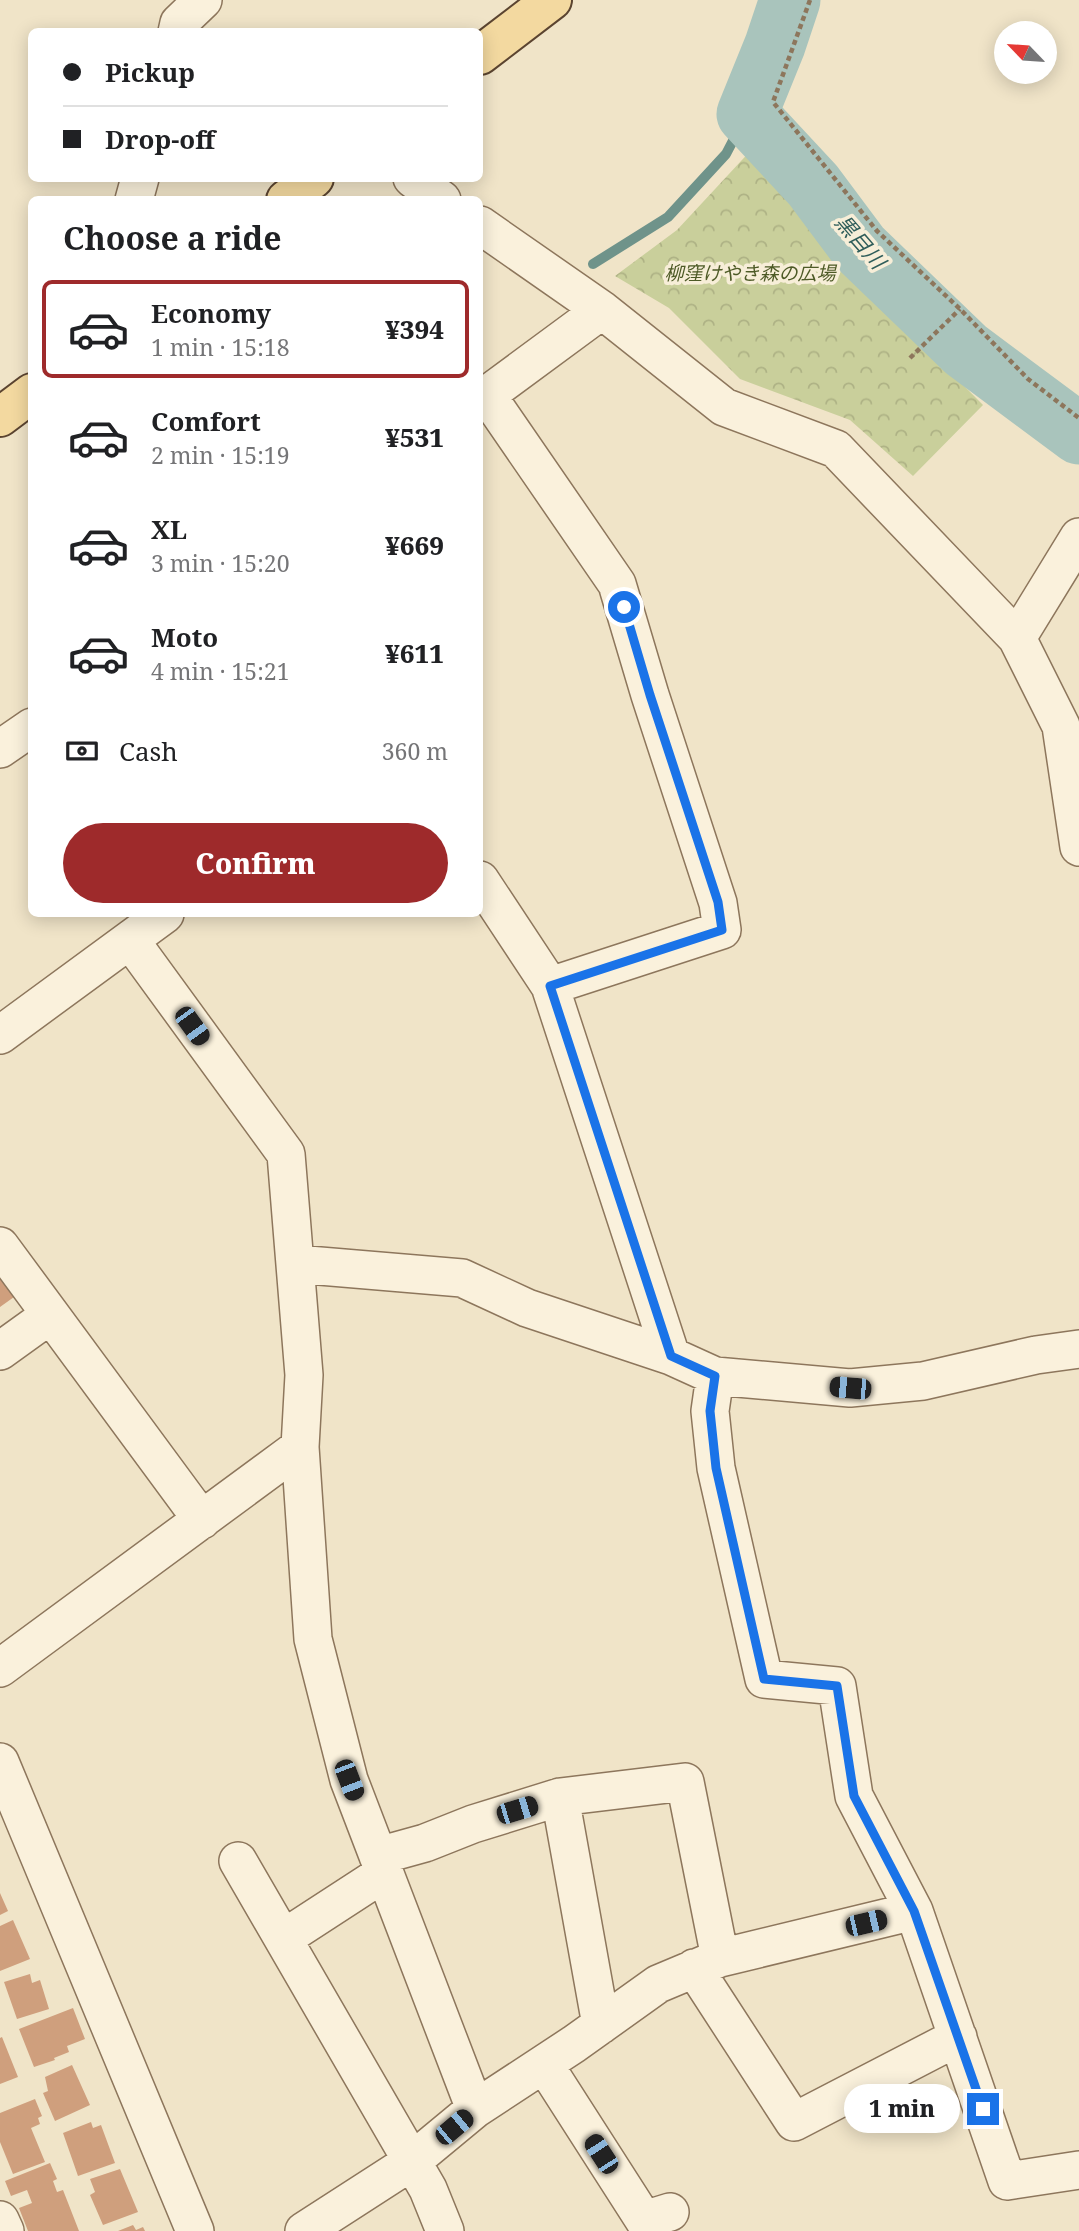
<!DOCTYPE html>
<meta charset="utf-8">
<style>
body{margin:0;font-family:"Noto Serif","Noto Sans JP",serif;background:#f6f6f6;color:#202124;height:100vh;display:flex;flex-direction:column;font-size:26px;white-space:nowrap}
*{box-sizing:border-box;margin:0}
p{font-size:23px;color:#757577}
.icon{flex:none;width:38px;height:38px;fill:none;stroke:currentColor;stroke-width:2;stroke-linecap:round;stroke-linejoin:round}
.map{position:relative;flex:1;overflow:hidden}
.drawer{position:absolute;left:28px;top:196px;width:455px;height:721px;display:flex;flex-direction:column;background:#fff;border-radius:10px;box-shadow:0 4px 18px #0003}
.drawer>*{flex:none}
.top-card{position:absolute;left:28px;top:28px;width:455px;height:154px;border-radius:10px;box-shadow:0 4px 18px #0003;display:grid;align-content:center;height:154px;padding:0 35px;background:#fff}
.needle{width:46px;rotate:295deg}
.tools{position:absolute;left:994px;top:21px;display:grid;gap:14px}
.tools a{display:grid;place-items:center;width:63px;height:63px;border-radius:50%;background:#fff;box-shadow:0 4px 18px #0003;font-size:35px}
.end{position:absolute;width:32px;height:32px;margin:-16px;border:9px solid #1a73e8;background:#fff;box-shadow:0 0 0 4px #fff}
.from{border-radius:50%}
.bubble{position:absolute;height:49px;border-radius:24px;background:#fff;box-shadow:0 4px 18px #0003;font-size:23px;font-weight:800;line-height:49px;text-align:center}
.car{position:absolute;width:21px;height:42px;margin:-21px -10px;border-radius:9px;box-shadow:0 0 5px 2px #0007;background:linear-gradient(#222 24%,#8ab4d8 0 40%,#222 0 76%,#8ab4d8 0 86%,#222 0)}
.top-card b{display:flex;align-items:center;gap:24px;height:66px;font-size:26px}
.top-card b+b{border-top:2px solid #e0e0e0}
.top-card i{width:18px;height:18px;background:#202124}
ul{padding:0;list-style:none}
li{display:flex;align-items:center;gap:21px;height:98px;margin:0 14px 10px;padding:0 21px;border:4px solid transparent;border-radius:10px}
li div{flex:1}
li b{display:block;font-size:26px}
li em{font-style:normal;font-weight:800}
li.selected{border-color:#9e2a2b}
li>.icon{width:63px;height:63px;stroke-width:1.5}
h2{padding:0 35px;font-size:32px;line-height:84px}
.pay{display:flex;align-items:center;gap:18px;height:77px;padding:0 35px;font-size:26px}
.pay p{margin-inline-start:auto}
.cta{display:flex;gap:14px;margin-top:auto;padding:14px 35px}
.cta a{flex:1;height:80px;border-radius:42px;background:#9e2a2b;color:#fff;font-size:28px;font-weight:800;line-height:80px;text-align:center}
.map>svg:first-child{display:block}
.forest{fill:url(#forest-crowns)}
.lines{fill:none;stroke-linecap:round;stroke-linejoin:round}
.stream{stroke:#6f938a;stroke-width:10}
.river{stroke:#a9c4bc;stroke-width:61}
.building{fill:#cf9f7d}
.minor-casing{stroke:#8d765c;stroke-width:40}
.major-casing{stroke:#5b4430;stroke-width:42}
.path{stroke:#8d765c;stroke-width:4.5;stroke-dasharray:5 3.5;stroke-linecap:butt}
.minor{stroke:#faf1dc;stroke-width:37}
.major{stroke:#f3d9a0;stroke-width:38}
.route{stroke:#1a73e8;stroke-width:9}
.labels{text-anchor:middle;stroke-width:7;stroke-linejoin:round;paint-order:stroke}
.park-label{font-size:19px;font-style:italic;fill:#4d5a26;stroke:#f7eed8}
.water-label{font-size:21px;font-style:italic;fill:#2f5d5a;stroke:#f7eed8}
</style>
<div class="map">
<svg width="1079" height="2231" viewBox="0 0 1079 2231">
<defs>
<pattern id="forest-crowns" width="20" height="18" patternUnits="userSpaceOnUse" patternTransform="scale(1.75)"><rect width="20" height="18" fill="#c9cf9b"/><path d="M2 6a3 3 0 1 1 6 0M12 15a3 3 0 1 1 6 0" fill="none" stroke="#aeb285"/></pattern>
</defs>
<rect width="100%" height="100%" fill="#f0e4c8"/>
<path class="forest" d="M754 147 857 278 983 405 913 476 850 420 740 379 669 308 615 276 677 230Z"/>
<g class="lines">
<path class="stream" d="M593 264 668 217 726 154 747 114"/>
<path class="river" d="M790 0 775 45 747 114 813 185 860 248 966 350 1079 434"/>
</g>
<path class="building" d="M0 1279 14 1297 0 1307Z
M0 1893 8 1911 0 1915Z
M13 1920 30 1959 0 1971V1926Z
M30 1974 32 1983 40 1980 49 2009 17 2019 4 1982Z
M73 2008 85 2039 67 2046 69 2052 54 2058 55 2060 34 2067 19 2029Z
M2 2037 18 2077 0 2084V2038Z
M72 2065 90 2105 55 2121 43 2093 48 2091 45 2077Z
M35 2099 42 2116 38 2118 40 2124 31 2128 45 2162 13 2174 0 2142V2113Z
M91 2122 93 2128 101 2125 115 2163 78 2176 63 2133Z
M50 2163 57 2179 53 2181 57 2192 63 2190 79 2231H28L19 2208 32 2203 27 2190 11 2196 5 2181Z
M120 2169 138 2212 103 2225 90 2195 95 2192 90 2179Z
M133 2225 136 2230 143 2227 145 2231H118Z"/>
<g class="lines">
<g class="minor-casing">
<path id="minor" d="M177 32 179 23 203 0
M412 178 442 200
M134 200 140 178
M480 225 602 310 724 407 836 449 1017 638 1061 726 1079 847
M487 395 617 584 650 695 718 903 722 930 550 986
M480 400 602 310
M1017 638 1079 537
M0 749 32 727
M480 880 550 986 671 1356
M130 940 286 1154 304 1375 300 1447 313 1639 349 1780 475 2109
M0 1035 165 914
M0 1246 202 1520
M296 1264 462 1278 527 1308 671 1356 715 1376 850 1388 923 1381 1036 1355 1079 1349
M0 1351 50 1315
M715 1376 710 1411 716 1468 764 1679 837 1686 854 1796 914 1911
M0 1668 300 1447
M0 1762 195 2231
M560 1797 601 2025
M378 1856 425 1843 473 1824 560 1797 685 1782 720 1958
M238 1861 428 2189 445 2231
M284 1938 384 1873
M694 1968 794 2122 958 2037
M544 2064 644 2220 670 2212
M0 2220 5 2231
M304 2231 411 2162 475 2109 574 2044 658 1984 720 1958 914 1911 1007 2181 1079 2170"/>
</g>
<g class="major-casing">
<path id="major" d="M480 55 552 0
M286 200 314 178
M0 417 32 393"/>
</g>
<path class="path" d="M810 0 773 102 877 231 960 309 1028 379 1079 418
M910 358 960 309"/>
<use href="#minor" class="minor"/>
<use href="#major" class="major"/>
</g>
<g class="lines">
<path class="route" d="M624 607 650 695 718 902 722 930 550 986 671 1356 715 1376 710 1411 716 1468 764 1679 837 1686 854 1796 914 1911 983 2109"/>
</g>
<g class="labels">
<g class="park-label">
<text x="750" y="280">柳窪けやき森の広場</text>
</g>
<g class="water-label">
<text transform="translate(860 242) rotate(49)" y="7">黒目川</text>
</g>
</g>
</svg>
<div class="tools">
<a><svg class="needle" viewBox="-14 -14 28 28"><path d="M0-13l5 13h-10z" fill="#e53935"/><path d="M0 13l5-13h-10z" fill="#757577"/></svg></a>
</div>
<i class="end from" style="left:624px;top:607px"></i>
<i class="end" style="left:983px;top:2109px"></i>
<div class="bubble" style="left:844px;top:2084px;width:116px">1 min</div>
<i class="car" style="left:192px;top:1026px;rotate:144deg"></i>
<i class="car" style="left:850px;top:1388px;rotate:275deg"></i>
<i class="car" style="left:349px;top:1780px;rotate:159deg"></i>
<i class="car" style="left:517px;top:1810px;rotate:73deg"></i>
<i class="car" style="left:866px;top:1923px;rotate:77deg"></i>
<i class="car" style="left:454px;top:2127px;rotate:50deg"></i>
<i class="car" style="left:601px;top:2154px;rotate:327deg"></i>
<div class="top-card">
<b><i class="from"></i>Pickup</b>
<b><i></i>Drop-off</b>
</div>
<section class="drawer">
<h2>Choose a ride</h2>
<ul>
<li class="selected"><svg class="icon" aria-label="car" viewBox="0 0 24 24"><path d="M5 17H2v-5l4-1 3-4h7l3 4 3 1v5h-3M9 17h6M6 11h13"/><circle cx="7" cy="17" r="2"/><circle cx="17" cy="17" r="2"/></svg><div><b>Economy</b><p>1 min · 15:18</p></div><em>¥394</em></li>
<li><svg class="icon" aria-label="car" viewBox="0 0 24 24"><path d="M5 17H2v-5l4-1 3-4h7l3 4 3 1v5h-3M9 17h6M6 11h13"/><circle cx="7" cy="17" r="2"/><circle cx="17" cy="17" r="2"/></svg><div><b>Comfort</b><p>2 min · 15:19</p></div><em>¥531</em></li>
<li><svg class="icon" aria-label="car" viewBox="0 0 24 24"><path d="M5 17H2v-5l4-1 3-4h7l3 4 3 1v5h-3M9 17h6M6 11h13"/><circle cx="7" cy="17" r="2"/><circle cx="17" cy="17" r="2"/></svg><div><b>XL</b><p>3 min · 15:20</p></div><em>¥669</em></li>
<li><svg class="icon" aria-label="car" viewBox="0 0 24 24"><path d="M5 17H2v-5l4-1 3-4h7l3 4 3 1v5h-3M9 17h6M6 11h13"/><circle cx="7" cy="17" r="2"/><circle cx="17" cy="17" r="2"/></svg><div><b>Moto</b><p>4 min · 15:21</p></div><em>¥611</em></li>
</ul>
<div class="pay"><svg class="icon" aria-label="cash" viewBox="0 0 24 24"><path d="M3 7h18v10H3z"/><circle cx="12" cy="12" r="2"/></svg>Cash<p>360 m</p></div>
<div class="cta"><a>Confirm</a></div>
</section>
</div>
